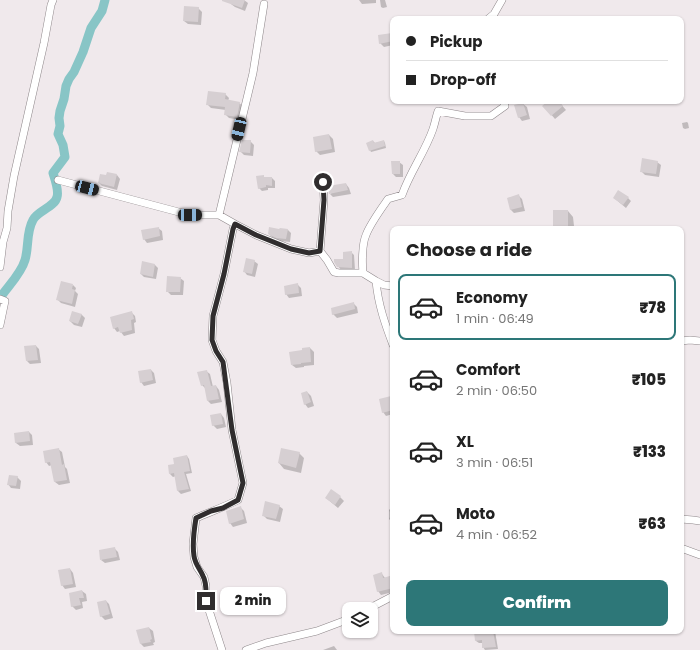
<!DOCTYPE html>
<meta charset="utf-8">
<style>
body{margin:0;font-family:Poppins,sans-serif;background:#f2f2f2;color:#222;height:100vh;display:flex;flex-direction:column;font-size:15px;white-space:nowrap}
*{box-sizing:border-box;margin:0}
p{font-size:13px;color:#767676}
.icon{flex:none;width:22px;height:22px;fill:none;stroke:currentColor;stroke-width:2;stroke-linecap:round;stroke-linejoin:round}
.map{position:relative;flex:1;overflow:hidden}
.drawer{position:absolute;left:390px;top:226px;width:294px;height:408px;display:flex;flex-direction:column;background:#fff;border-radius:8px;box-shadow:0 1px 3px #0004}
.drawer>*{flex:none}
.hud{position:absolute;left:390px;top:16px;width:294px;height:88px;border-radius:8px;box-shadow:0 1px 3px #0004;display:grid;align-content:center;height:88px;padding:0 16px;background:#fff}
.fabs{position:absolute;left:342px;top:602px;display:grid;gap:8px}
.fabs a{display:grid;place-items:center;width:36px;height:36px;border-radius:8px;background:#fff;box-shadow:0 1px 3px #0004;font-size:20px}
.end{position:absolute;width:18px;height:18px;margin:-9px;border:5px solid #302d2e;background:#fff;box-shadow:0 0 0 2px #fff}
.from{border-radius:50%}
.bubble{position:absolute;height:28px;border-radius:8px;background:#fff;box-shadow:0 1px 3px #0004;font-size:13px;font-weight:800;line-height:28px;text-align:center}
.car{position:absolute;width:12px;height:24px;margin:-12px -6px;border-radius:5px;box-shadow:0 0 3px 1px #0007;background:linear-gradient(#222 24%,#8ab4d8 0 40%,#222 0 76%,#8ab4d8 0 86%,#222 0)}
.hud b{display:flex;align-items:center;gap:14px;height:38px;font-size:15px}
.hud b+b{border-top:1px solid #e0e0e0}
.hud i{width:10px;height:10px;background:#222}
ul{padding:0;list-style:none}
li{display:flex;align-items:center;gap:12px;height:66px;margin:0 8px 6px;padding:0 8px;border:2px solid transparent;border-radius:8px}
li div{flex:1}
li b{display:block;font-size:15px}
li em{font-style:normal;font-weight:800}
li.selected{border-color:#2d7778}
li>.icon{width:36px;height:36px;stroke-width:1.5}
h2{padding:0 16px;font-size:18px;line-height:48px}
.primary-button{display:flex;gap:8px;margin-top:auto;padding:8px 16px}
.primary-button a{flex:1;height:46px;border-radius:8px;background:#2d7778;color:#fff;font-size:16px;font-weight:800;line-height:46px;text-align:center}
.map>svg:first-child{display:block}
.shadow{fill:#0003}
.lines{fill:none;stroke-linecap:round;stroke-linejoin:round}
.canal{stroke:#88c5c6;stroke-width:9}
.building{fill:#d6cfd2}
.street-casing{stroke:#8e878a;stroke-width:8}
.street{stroke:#fff;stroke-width:7}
.route{stroke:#302d2e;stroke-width:5}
</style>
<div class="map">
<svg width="700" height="650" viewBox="0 0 700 650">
<rect width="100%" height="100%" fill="#f0e9ec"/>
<path class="shadow" d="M233 0H244L248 3 245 11 235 7 231 4Z
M359 0H376V3L362 4Z
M380 0H385L387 7 383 8 381 7Z
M198 8 202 12 201 25 188 24 184 21Z
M392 34 393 35V45L384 47 380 43Z
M225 94 229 98 228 101 239 103 243 106 240 120 229 118 225 114 226 110 211 108 208 105Z
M549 101H558L566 110 555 119 544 106Z
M523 104 527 107 530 119 522 121 519 117Z
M687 122 688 123 689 128 685 129 683 128 682 123Z
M329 135 333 139 335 152 320 155 316 151Z
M250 141 254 145 253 156 244 155 240 151Z
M373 141 375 143 384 141 385 143 386 148 371 152 370 150Z
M399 162 403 165V177H396L393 174Z
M657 162 661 165 659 177 645 175 641 171Z
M117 175 120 179 117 190 102 186 99 183Z
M263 176 265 178H272L275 181V188H268V190L262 191 259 188Z
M346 184 349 188 351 194 333 197 330 194Z
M519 196 522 199 525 211 514 213 511 210 508 198Z
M614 198H628L631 201 626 208Z
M554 211H568L573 217 574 226H583L585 228 590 229H554Z
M158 228 162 231 163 240 147 243 144 239Z
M288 230 291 233 290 242 280 241 272 237 269 234Z
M351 252 354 255 355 270H341L338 266Z
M254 261 258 264 255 277 247 275 244 271Z
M143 263 155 265 158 268 156 279 144 277 141 274Z
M180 278 184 281 183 295H171L167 291Z
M73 285 76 288 75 291 78 294 75 307 61 303 57 299Z
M298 285 301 288 302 296 289 298 286 294Z
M353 303 357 307 358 313 337 318 333 314Z
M131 312 135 316 136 322 134 323 135 333 124 336 120 331 117 332 114 328Z
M81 314 85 318 82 327 74 325 70 321Z
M36 346 39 349 41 363 30 364 27 361Z
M310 348 314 352V365L304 366V367L296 368 292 365 303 351V349Z
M151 370 154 373 156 383 144 386 141 382Z
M206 371 210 374 213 387 216 386 219 390 222 402 211 404 208 401 206 389 202 385Z
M307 392 311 396 314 406 308 408 305 404Z
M391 397 393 399V414L386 416 383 412Z
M221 414 224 418 226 427 217 429 213 425Z
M29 432 32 435 33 445 20 446 16 443 15 434Z
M58 449 62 452 65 467 67 469 70 483 59 485 55 482 52 465 49 466 46 462Z
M299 453 304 458 301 473 284 469 279 463Z
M187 456 189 459 192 473 186 474 191 491 181 494 178 491 176 476 173 477 170 474 175 464Z
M17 477 21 481 20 489 11 488 8 484Z
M340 497 344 501 338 508 326 498Z
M279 506 283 509 280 522 267 519 263 515Z
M240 507 244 511 247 523 233 527 230 523Z
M114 548 118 552 120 560 105 563 101 560Z
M70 569 73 573 76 587 65 589 62 585Z
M382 574 385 578 393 576V592L381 595 378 591Z
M82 591 86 594 87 601 82 602 83 608 76 610 72 606Z
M106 601 109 604 113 618 105 620 101 616Z
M149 628 153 631 155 642 153 643 154 645 144 647 141 644 138 631Z
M475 631H495L498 649 485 650 483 647V643H479L476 641Z
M334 646 337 650H323Z"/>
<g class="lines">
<path class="canal" d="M0 298C8 286 21 274 25 260 29 247 26 232 33 220 37 211 55 207 57 197 59 191 55 179 53 173L65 157 63 145 58 134 60 126 59 118 60 111 64 99 66 86 69 79 74 72 83 52 91 28 102 11 105 0"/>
</g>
<path class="building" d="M222 0H245L242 8 222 1Z
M184 6 199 7 198 22 183 21Z
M392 33 393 41 379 44 378 35Z
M208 91 226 93 225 99 240 102 237 117 224 115 225 107 206 105Z
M548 101H559L563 106 551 116 542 106Z
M523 103 527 115 518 118 514 105Z
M329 134 332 149 315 152 313 137Z
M242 140H251L250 153 239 152Z
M373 140 374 143 384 140 385 146 369 151 366 143Z
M642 158 658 161 656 174 640 172Z
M391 161H400V174H392Z
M107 172 117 174 114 187 98 183 100 174 106 175Z
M264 175V177H272V186L266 185V187L258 189 256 176Z
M346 183 348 190 329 194 328 186Z
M618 190 629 197 623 205 613 198Z
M519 194 522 207 510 210 507 198Z
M553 210H568V229H553Z
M159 227 160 236 143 240 141 230Z
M269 227 279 229 280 228 288 229 286 239 276 238 268 234Z
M352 251V268L337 267 334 262V259H343V252Z
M246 258 255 260 252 274 243 272Z
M142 261 155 264 153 277 140 274Z
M167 276 181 277 180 292H166Z
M61 281 73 284 72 289 75 290 72 304 56 300Z
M298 283 299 293 285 295 284 286Z
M354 302 355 309 332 315 331 308Z
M72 311 82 314 78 324 69 321Z
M132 311 134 319 131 320 132 330 120 333 118 327 113 329 110 317Z
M36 345 38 360 26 361 24 346Z
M310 347 311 362 301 363V364L291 365 289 352 302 350V348Z
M151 369 153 380 140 383 138 371Z
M207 370 211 386 216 385 219 399 207 401 204 385 201 386 197 372Z
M307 391 311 402 304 405 301 393Z
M391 396 393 403V410L382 413 379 399Z
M221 413 223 424 212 426 210 415Z
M29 431 30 441 15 443 14 433Z
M59 448 62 465 64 464 67 480 54 482 50 462 45 463 43 451Z
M281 448 300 452 296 468 278 463Z
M187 455 190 471 184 472 189 489 177 491 174 473 169 474 168 465 174 464 173 458Z
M9 475 18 476 16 486 7 485Z
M331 489 341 496 335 505 325 498Z
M265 501 280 505 276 519 262 516Z
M241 506 244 519 229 524 226 511Z
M115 547 117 557 100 560 99 550Z
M70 568 73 584 61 586 58 570Z
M382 572 383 578 393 575V588L377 592 373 575Z
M82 590 84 598H79L81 605 71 607 69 593Z
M106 600 110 614 100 617 97 602Z
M149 627 152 639 150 640 151 642 140 644 136 630Z
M474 631H493L496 647 482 648V640L475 641Z"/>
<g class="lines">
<g class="street-casing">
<path id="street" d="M488 19 494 14 502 0
M58 180 190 215H219L235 224
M219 215 253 73 264 4
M320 251 324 200 323 182
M0 267 3 242 7 228 8 211 14 176 44 43 51 5 53 0
M376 281 363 273C362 263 362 244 366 235 370 224 381 209 388 199L402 195C410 172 425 152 433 129 435 123 436 117 438 111L465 116H491L505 106 503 101
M393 286 384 285 376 281C378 304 385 324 393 345
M0 299 5 301 0 325
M681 341 690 340 700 341
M393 512V517
M681 519 693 520 700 521
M681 548 700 555
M368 609 393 596
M222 650 206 601V586L204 577 197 567 194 557 193 544 196 518C210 512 224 507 238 500L243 483 232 430 227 383 223 362 216 351 212 340 213 316 224 274 233 229 235 224 256 235 291 249 309 253 320 251 327 260 334 272 339 273H363
M246 650 266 643 317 631 349 619"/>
</g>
<use href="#street" class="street"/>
</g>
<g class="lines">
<path class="route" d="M206 601C206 593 207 583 203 576 200 569 195 564 194 556 192 543 194 530 196 518L211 511 223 508 238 500 243 483 232 430 223 362 216 351 212 340 213 316 224 274 233 229 235 224 256 235 291 249 309 253 320 251 324 200 323 182"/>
</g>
</svg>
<div class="fabs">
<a><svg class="icon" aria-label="layers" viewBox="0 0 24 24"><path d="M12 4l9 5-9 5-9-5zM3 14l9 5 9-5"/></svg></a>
</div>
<i class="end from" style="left:323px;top:182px"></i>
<i class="end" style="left:206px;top:601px"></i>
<div class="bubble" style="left:220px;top:587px;width:66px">2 min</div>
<i class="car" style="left:239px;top:129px;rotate:193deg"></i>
<i class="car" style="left:87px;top:188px;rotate:105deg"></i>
<i class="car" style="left:190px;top:215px;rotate:90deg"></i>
<div class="hud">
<b><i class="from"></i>Pickup</b>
<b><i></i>Drop-off</b>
</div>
<section class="drawer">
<h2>Choose a ride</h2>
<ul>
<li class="selected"><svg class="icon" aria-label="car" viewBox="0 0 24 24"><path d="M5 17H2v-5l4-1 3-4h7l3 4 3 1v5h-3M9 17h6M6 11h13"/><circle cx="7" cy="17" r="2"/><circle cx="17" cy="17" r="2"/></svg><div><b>Economy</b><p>1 min · 06:49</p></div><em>₹78</em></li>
<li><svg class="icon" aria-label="car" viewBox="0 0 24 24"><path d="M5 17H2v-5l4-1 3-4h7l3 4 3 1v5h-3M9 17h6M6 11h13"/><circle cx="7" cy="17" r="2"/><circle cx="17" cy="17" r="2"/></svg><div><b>Comfort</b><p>2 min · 06:50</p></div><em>₹105</em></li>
<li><svg class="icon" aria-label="car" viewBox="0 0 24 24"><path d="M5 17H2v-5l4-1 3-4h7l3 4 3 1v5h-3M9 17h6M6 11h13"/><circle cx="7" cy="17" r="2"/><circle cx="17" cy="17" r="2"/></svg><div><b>XL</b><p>3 min · 06:51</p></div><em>₹133</em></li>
<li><svg class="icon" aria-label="car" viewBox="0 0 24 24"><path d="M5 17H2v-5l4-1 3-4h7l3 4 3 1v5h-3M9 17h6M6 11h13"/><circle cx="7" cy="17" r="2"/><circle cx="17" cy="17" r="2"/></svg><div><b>Moto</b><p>4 min · 06:52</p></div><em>₹63</em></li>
</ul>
<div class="primary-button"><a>Confirm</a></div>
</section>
</div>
